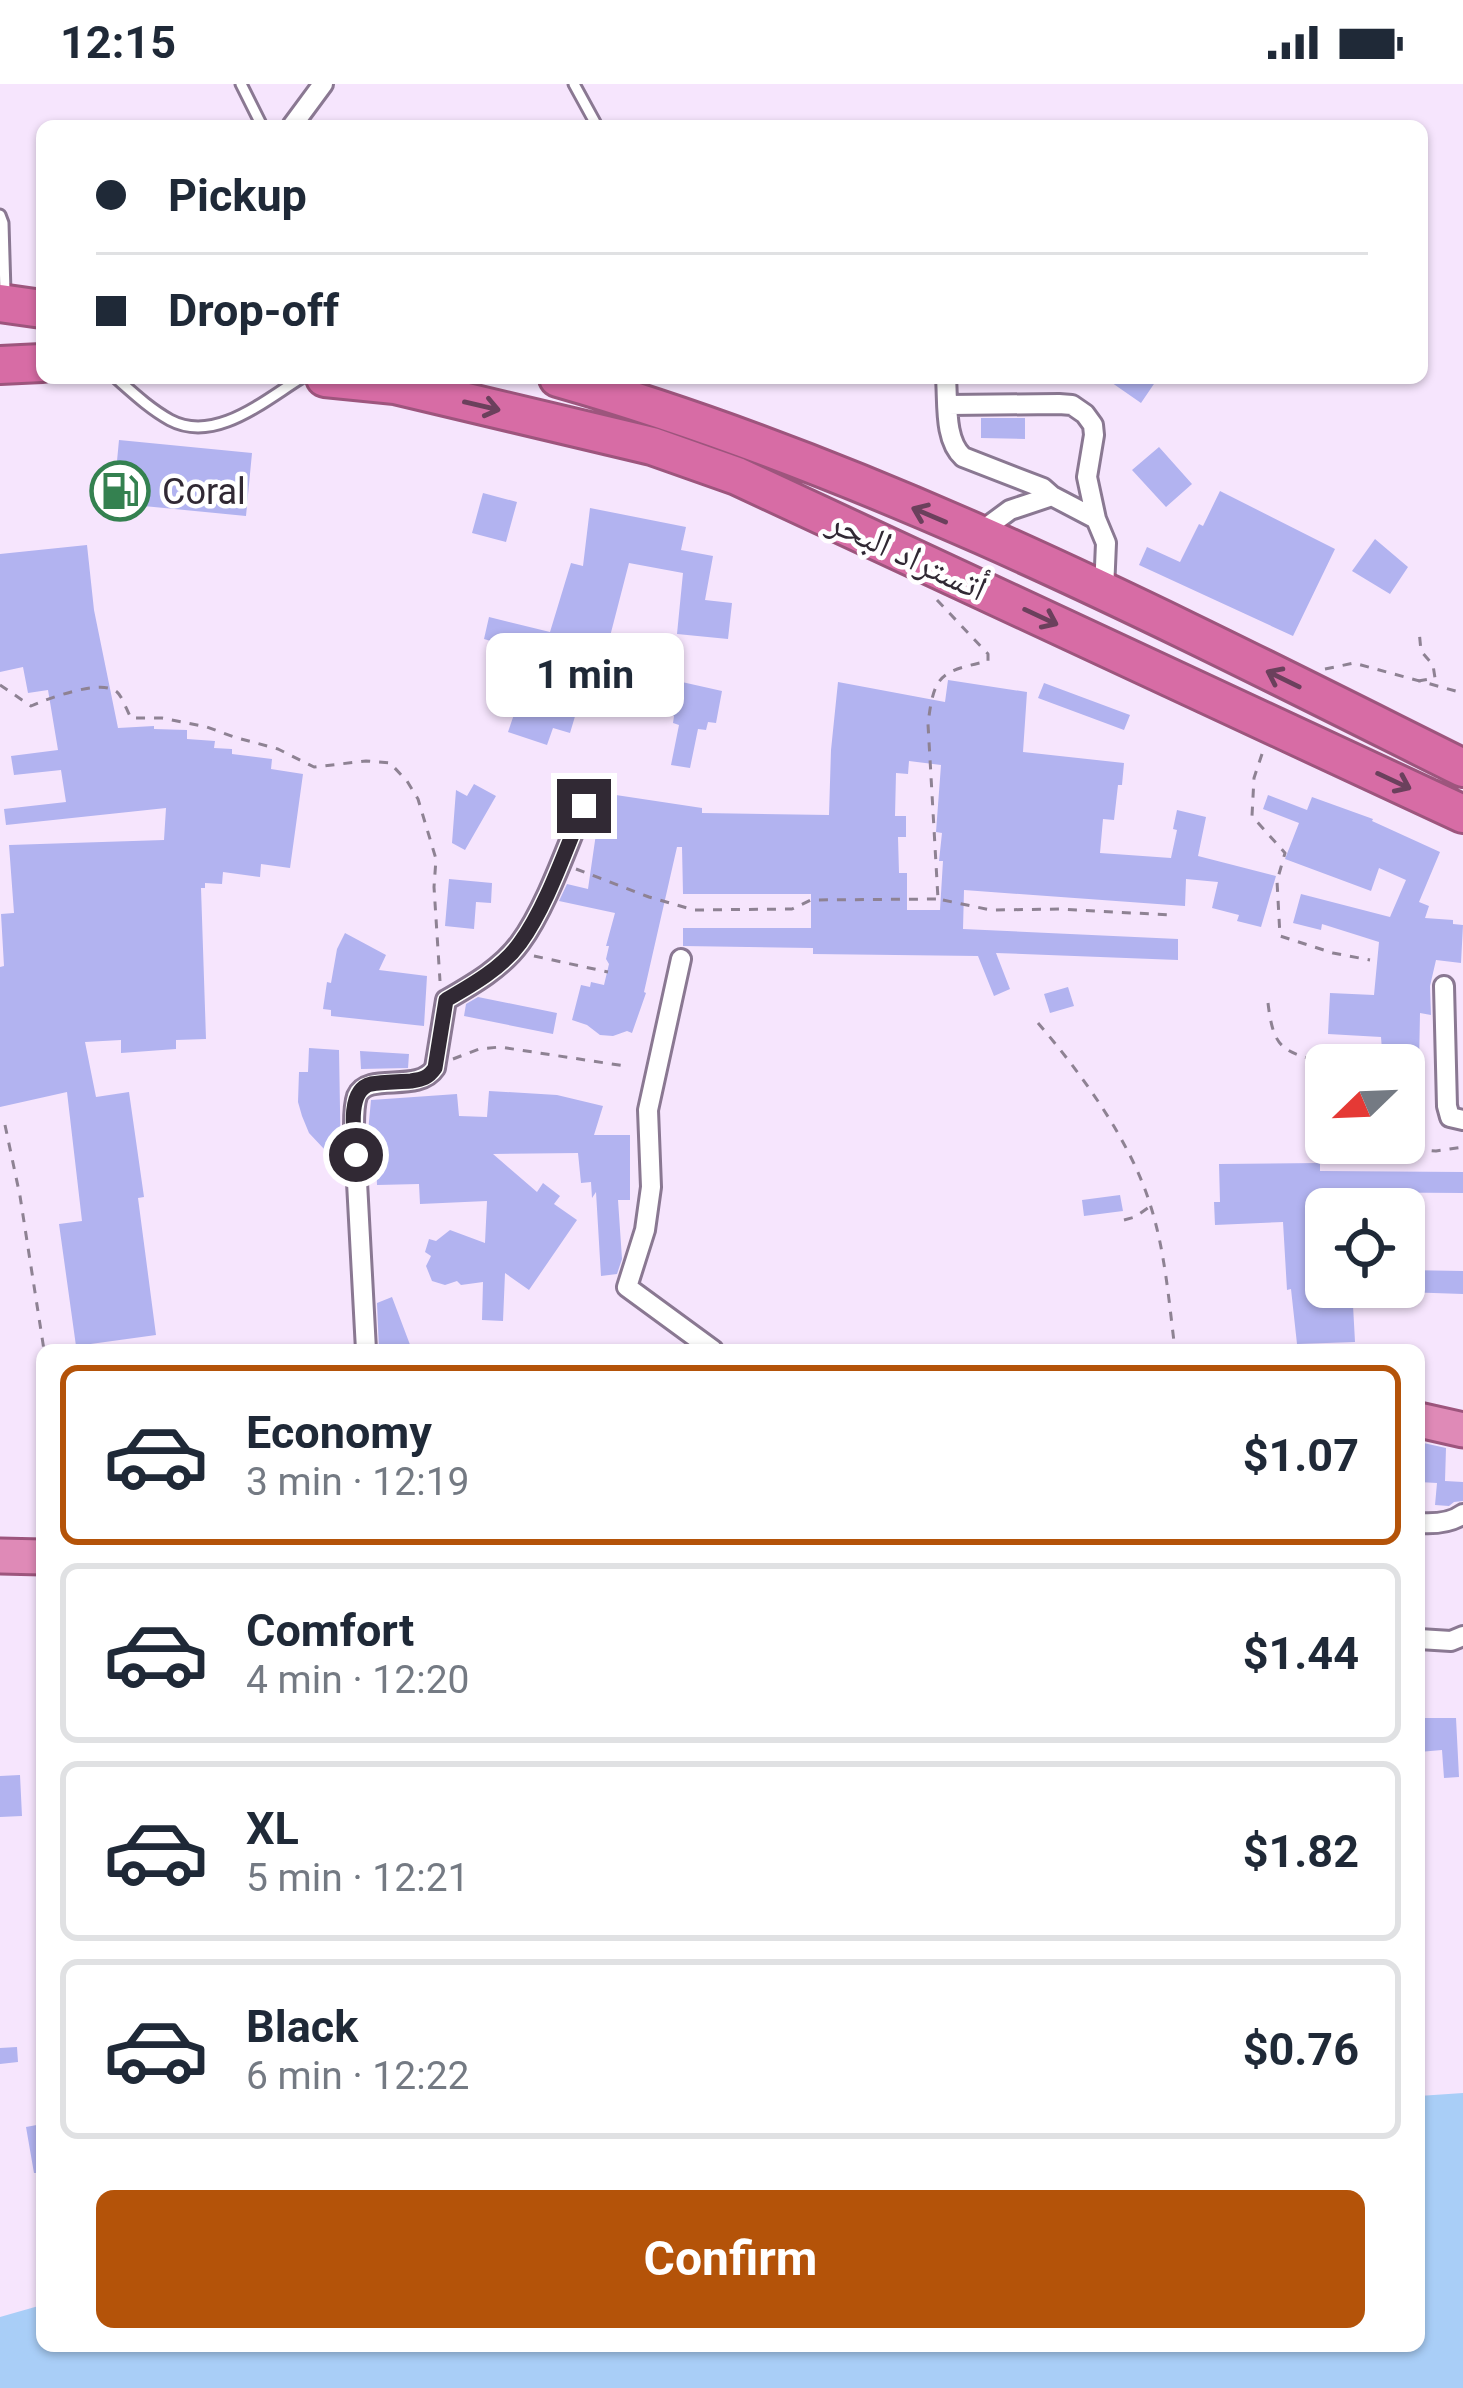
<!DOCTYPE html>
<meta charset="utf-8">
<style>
body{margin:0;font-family:Roboto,"Noto Naskh Arabic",sans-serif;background:#f6f6f7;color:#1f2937;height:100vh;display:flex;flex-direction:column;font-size:45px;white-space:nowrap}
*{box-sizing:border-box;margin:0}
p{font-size:39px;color:#747a83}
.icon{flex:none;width:66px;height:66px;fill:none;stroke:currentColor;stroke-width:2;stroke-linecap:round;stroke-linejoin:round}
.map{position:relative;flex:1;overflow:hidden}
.panel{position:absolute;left:36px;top:1260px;width:1389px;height:1008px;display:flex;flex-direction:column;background:#fff;border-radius:18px;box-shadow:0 3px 9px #0004}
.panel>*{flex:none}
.top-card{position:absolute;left:36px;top:36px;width:1392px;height:264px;border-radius:18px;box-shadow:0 3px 9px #0004;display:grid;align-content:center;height:264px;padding:0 60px;background:#fff}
.needle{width:78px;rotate:247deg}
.tools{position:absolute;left:1305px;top:960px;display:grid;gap:24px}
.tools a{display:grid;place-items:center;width:120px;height:120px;border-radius:18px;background:#fff;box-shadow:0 3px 9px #0004;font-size:60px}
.end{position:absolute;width:54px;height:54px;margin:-27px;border:15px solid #312934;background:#fff;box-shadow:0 0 0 6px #fff}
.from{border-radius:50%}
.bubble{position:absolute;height:84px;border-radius:18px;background:#fff;box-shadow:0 3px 9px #0004;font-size:39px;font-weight:700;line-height:84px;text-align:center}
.top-card b{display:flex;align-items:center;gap:42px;height:114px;font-size:45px}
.top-card b+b{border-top:3px solid #e0e1e3}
.top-card i{width:30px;height:30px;background:#1f2937}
ul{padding:21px 0 0;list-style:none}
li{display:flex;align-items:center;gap:36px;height:180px;margin:0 24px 18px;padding:0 36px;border:6px solid #e0e1e3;border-radius:18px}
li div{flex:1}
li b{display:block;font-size:45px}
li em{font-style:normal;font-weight:700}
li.current{border-color:#b45309}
li>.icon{width:108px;height:108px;stroke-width:1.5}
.primary-button{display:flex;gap:24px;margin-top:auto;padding:24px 60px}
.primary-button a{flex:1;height:138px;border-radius:18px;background:#b45309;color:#fff;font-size:48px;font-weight:700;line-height:138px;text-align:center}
.status{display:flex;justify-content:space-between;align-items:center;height:84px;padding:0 60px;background:#fff;direction:ltr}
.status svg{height:33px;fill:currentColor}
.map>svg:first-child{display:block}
.water{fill:#a9cef7}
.building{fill:#b2b3f0;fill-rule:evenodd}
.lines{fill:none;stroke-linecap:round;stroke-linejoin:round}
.service-casing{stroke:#8a7892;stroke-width:15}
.minor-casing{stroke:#8a7892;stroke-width:24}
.trunk-casing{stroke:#9d557d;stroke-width:39}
.motorway-casing{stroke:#9d557d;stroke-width:42}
.path{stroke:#8e8293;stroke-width:3;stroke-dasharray:9 9;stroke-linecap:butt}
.service{stroke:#fff;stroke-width:9}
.minor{stroke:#fff;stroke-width:18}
.trunk{stroke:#df8ab7;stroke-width:33}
.motorway{stroke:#d76ca5;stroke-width:36}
.oneway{stroke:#6b405c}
.route{stroke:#312934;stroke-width:15}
.labels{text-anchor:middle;stroke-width:9;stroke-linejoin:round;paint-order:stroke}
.poi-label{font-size:36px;fill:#312934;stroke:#fff;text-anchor:start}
.street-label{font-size:36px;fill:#312934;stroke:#fff}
</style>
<div class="status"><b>12:15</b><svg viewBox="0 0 49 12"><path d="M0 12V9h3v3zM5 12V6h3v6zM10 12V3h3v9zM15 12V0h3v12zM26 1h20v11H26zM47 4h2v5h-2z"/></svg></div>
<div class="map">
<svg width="1463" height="2304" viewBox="0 0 1463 2304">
<rect width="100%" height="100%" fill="#f6e5fd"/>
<path class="water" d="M1463 2009V2304H0V2233L42 2221V2262H1419V2012Z"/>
<path class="building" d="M1105 294H1158L1141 319Z
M981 334H1025V355L981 354Z
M119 356 252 369 246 432 113 419Z
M1159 363 1192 400 1166 423 1132 386Z
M1220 407 1335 465 1293 552 1139 481 1147 463 1180 478 1199 440 1203 442Z
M483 409 517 418 506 458 472 449Z
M590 424 686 443 681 466 713 472 705 516 732 519 728 555 677 550 683 489 629 479 600 591 607 593 601 614 582 609 570 649 553 644 547 661 508 648 526 595 487 585 494 558 484 555 489 533 550 548 571 479 583 482Z
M1375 455 1408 483 1390 510 1352 487Z
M87 461 94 526 118 644 154 642V645L187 646V655L215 657 214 664 232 665V670L272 675 271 685 303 690 290 784 261 780 260 793 223 788 222 800 205 799V804H201L206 955 176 956V965L121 969V956L85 958 96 1013 129 1008 144 1113 138 1114 156 1251 76 1262 59 1140 82 1137 67 1008 0 1023V883L4 882 1 830 14 829 9 761 164 756 166 724 6 741 4 725 66 718 61 686 14 691 11 672 58 666 48 606 28 609 23 583 0 588V470Z
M673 596 722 607 716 639 708 638 706 646 698 645 690 684 671 681 679 641 673 639 674 632 666 631Z
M948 596 1027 608 1023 668 1124 679 1122 701H1118L1114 736 1103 735 1100 769 1171 774 1177 746 1173 745 1177 726 1206 733 1198 772 1276 792 1261 843 1237 837 1239 831 1212 824 1218 798 1186 795 1185 822 964 806 963 845 1178 855V876L996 869 1010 905 994 912 978 872 813 870V864L683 862V844H811V810H683L682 763H677L644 908 646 909 632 949 627 947 613 952 600 951 587 941 572 936 581 901 590 903 591 898 604 901 609 880 606 875 609 862H606L615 829 559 817 567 800 588 805 599 729H596V708L702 724V729L829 731 831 666 838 598 945 618ZM909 677 941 681 936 748 942 749 939 777H943L940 826H907V789H899L898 753H906V732H895L896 689 908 690Z
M1044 599 1130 631 1124 646 1038 614Z
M474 700 496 712 465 766 452 759 456 706 467 712Z
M1268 711 1307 726 1312 713 1373 735 1372 737 1440 768 1419 818 1429 822 1425 834 1453 836V840L1463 841 1461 879 1436 876 1430 902 1431 931 1420 929 1419 982 1404 986V981L1383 979 1381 953 1328 950 1330 909 1374 911 1379 858 1322 840 1321 846 1293 839 1301 810 1390 833 1406 796 1379 784 1371 807 1285 775 1299 739 1263 725Z
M449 795 492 799 491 819 476 818 474 845 445 842Z
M345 849 386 871 379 886 427 892 424 942 331 932V926L323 925 327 898 331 899 337 865Z
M1068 903 1074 922 1050 929 1044 910Z
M478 913 557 929 553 950 464 932 466 920Z
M309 964 339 966 341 1083 309 1049 302 1032 298 1018 299 988H308Z
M360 967 409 970 408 984 361 985Z
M489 1007 557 1011 603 1022 594 1051H630V1116H618L622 1175 617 1190 601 1192 596 1108 592 1114 591 1098 581 1099 578 1069 493 1070 537 1108 543 1099 560 1112 554 1120 577 1136 529 1206 505 1189 503 1237 482 1236 483 1198 461 1201 457 1197 445 1201 432 1197 426 1182 431 1172 425 1168 429 1155 436 1157 450 1146 485 1159 487 1117 420 1120 419 1100 377 1101 376 1075 371 1076 368 1048 371 1016 457 1010 459 1032 487 1033Z
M1320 1079V1087L1463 1088V1109L1319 1108 1320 1147H1326V1203H1352L1355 1258 1297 1260 1291 1205 1287 1206 1283 1138 1215 1141 1214 1118H1220L1219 1080Z
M1120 1111 1123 1127 1084 1132 1082 1116Z
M1404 1186 1463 1187V1210L1404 1208Z
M392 1213 412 1266H379L377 1219Z
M1419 1358 1446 1364 1445 1397 1463 1398V1417L1454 1418 1449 1422 1435 1421 1437 1399 1419 1398Z
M1419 1634H1456L1459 1693 1444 1694 1442 1666 1419 1668Z
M20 1691 22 1732 0 1733V1692Z
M17 1963 18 1978 0 1980V1964Z
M42 2040V2089H34L26 2043Z"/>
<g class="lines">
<g class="service-casing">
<path id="service" d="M241 0 262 42
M574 0 597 42
M0 131 3 139 5 208
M116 294C133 309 150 325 170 336 215 360 265 316 301 294"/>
</g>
<g class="minor-casing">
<path id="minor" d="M292 42 323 0
M946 294C948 319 944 356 963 373L1043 404 1052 412 1096 435
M948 321 1059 320 1072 321 1085 330 1093 341 1094 351 1087 393 1096 435 1106 459 1104 506
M976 451 1010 426 1052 412
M681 875 648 1026 651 1103 645 1146 627 1203 713 1266
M1444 902 1447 1022 1450 1033 1463 1036
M366 1266 354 1042C354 1033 354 1021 357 1012 368 987 418 1010 435 984L446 916C472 901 502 884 520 859 546 824 567 762 584 722
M1419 1439C1433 1440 1451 1439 1463 1430
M1419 1555 1451 1557 1463 1552"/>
</g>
<g class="trunk-casing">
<path id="trunk" d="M1419 1336 1463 1346
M0 1472 42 1473"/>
</g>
<g class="motorway-casing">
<path id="motorway" d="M0 219 42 225
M0 281 42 279
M325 294 395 301 652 362 737 392 1463 730
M558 294C874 384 1170 538 1463 684"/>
</g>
<path class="path" d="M937 516 988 570V577C940 588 934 590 928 640L938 815 991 826 1059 825 1170 831
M1325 585 1354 579 1463 609
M1418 597 1435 594 1433 581 1421 567 1419 546
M0 601 31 622C47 615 102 594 117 608 122 612 127 627 131 634H162L207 643 234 653 278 665 314 683 366 677 390 679 407 697 418 715 436 775 434 803 440 897
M1262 670 1254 694 1252 732 1285 769 1277 797 1280 852 1333 869 1370 876
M576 785 649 813 694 826 792 825 811 816 936 815
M534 872 608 888
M1268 919C1274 969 1284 966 1329 981
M1038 939C1081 989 1130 1056 1150 1120 1165 1166 1169 1218 1175 1266
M453 975 479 965 500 963 625 982
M5 1041 20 1112 44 1266
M1342 1059 1436 1067 1463 1063
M1124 1136 1135 1133 1149 1123"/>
<use href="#service" class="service"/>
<use href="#minor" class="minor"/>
<use href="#trunk" class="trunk"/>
<use href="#motorway" class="motorway"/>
</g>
<defs><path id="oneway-shaft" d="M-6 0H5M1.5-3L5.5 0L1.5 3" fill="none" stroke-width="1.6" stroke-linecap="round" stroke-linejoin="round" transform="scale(3)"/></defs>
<g class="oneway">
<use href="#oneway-shaft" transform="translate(482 322) rotate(13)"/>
<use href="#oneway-shaft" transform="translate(929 431) rotate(-157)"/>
<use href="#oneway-shaft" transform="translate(1041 533) rotate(25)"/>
<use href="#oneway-shaft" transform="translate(1283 595) rotate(-154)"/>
<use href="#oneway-shaft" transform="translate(1394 697) rotate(25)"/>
</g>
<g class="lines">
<path class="route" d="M356 1071C354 1052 346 1006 371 1000 383 998 398 998 411 997 423 995 428 994 435 984L446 916C472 901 502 884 520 859 547 822 566 764 584 722"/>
</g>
<defs>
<g id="fuel-ring" transform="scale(3)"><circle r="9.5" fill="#fff" stroke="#348150" stroke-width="1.5"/><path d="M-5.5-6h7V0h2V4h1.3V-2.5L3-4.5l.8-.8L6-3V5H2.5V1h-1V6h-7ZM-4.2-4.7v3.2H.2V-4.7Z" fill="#348150"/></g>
</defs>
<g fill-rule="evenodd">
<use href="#fuel-ring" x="120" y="407"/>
</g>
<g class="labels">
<g class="poi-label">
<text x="162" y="420">Coral</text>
</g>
<g class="street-label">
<text transform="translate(908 470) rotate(25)" y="13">أتستراد البحر</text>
</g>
</g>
</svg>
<div class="tools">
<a><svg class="needle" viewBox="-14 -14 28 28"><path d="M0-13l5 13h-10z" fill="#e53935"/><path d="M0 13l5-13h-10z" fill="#747a83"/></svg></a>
<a><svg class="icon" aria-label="locate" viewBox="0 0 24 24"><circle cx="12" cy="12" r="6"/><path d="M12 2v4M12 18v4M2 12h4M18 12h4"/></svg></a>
</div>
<i class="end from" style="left:356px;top:1071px"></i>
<i class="end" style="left:584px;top:722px"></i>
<div class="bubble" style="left:486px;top:549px;width:198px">1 min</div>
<div class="top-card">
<b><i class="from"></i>Pickup</b>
<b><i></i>Drop-off</b>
</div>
<section class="panel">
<ul>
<li class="current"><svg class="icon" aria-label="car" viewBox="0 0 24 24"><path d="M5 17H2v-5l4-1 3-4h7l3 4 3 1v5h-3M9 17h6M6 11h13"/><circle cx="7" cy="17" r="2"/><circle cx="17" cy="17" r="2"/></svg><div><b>Economy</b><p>3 min · 12:19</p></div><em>$1.07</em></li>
<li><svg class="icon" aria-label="car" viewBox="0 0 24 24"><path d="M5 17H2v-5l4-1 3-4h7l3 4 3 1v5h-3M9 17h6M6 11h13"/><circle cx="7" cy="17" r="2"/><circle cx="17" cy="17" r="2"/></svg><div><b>Comfort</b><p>4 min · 12:20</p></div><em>$1.44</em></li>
<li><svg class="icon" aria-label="car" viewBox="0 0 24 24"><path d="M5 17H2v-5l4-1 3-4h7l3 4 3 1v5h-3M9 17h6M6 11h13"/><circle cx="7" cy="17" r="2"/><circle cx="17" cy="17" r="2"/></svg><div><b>XL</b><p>5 min · 12:21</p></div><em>$1.82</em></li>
<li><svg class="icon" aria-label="car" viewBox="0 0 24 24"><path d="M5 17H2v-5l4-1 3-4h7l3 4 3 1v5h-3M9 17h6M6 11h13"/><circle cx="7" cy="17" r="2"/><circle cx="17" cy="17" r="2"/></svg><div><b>Black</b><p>6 min · 12:22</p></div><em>$0.76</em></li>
</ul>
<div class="primary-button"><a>Confirm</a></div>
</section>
</div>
